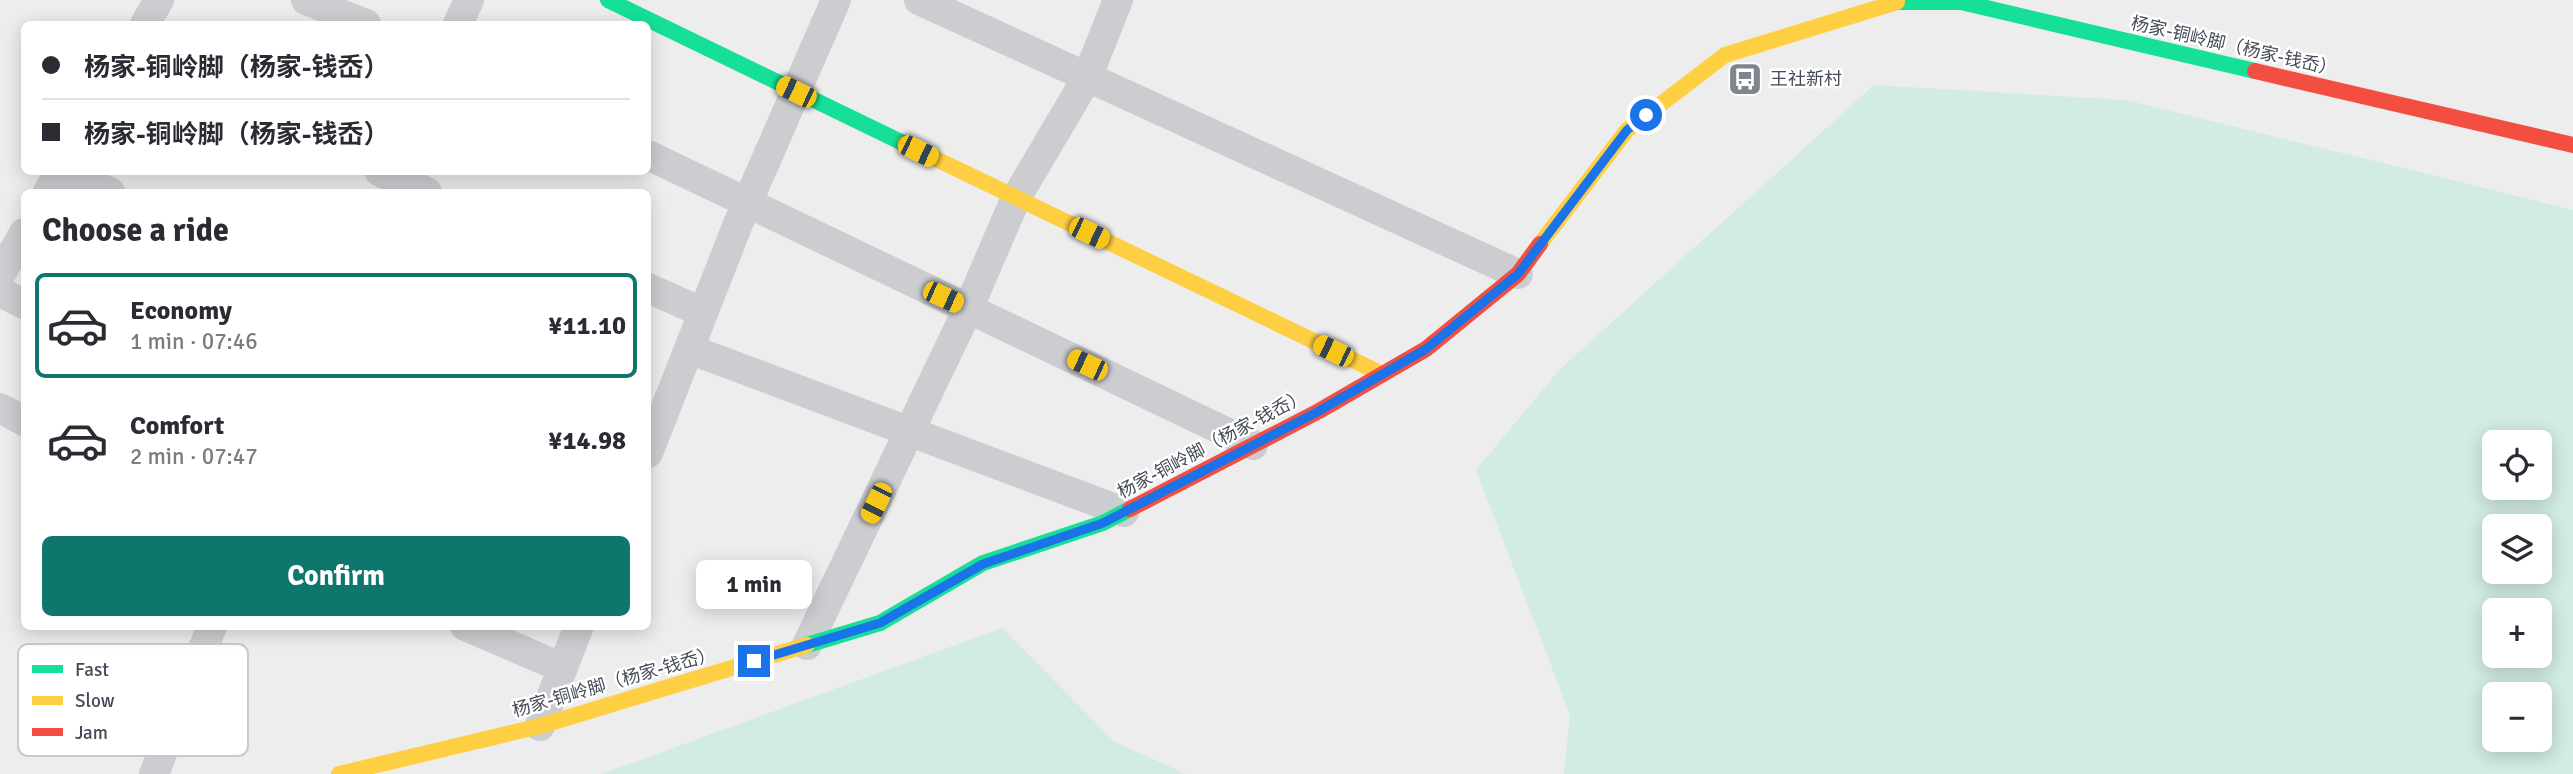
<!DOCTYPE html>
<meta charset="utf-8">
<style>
body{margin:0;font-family:Signika,"Noto Sans SC",sans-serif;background:#f2f2f3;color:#2b2b33;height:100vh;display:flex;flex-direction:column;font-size:26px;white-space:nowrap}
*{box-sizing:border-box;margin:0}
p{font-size:23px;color:#7c7c81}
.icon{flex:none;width:38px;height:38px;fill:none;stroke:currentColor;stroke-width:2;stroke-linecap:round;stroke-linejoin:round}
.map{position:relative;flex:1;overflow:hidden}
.sheet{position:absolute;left:21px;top:189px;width:630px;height:441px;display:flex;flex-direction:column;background:#fff;border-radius:10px;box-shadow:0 4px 18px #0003}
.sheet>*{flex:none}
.top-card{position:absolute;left:21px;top:21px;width:630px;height:154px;border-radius:10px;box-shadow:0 4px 18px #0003;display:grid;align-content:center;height:154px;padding:0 21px;background:#fff}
.buttons{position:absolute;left:2482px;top:430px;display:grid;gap:14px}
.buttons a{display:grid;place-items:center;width:70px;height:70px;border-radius:10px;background:#fff;box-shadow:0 4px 18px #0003;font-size:35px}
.end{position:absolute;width:32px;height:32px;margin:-16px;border:9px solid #1a73e8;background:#fff;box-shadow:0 0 0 4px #fff}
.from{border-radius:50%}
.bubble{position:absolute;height:49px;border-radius:10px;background:#fff;box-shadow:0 4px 18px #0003;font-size:23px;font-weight:700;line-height:49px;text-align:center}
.car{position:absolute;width:21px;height:42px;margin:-21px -10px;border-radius:9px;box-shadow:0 0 5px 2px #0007;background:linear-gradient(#f5c518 24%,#345 0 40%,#f5c518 0 76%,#345 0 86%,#f5c518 0)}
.top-card b{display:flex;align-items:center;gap:24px;height:66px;font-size:26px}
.top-card b+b{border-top:2px solid #e1e1e2}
.top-card i{width:18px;height:18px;background:#2b2b33}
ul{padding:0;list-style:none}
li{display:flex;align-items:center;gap:21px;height:105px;margin:0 14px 10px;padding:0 7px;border:4px solid transparent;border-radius:10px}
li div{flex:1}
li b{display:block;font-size:26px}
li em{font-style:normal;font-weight:700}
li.on{border-color:#0f766e}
li>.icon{width:63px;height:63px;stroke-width:1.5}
h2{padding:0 21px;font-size:32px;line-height:84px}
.action{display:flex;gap:14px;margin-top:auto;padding:14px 21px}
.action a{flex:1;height:80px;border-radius:10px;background:#0f766e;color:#fff;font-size:28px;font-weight:700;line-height:80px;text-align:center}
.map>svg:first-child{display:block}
.green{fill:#d2ece1;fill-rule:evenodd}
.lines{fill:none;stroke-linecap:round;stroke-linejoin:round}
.street{stroke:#cccdd0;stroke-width:30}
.fast{stroke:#16e098;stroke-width:16}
.slow{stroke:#ffcf43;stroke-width:16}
.jam{stroke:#f24e42;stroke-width:16}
.route{stroke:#1a73e8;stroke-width:9}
.labels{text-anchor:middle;stroke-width:5;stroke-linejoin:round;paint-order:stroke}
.street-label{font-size:18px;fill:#454b58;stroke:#fff}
.poi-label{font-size:18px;fill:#454b58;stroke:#fff;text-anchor:start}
.key{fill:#fff;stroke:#c7c9cd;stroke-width:2}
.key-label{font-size:19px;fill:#454b58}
</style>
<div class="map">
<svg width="2573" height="774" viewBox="0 0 2573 774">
<rect width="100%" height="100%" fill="#eeeded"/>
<path class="green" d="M1874 85 2126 100 2573 210V774H1564L1570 715 1476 470 1559 370ZM2494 443H2539V488H2494ZM2494 527H2539V572H2494ZM2494 611H2539V656H2494ZM2494 695H2539V740H2494Z
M1002 628 1115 742 1186 774H602Z"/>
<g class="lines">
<path class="street" d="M306 0 366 24
M919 0 1518 274
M145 24 159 0
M458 24 469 0
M648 155 1253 445
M67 172 110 192
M380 172 427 192
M48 192 60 172
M0 275 24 233
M648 288 695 309 702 314
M0 292 24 304
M689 349 1124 512
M0 408 24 421
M648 453 738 224 836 0
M465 626 563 668
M807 645 968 309 1016 198 1087 78 1118 0
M540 726 579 626
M154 774 212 626"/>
<path class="fast" d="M608 0 905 144
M1897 2H1961L2255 71
M807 645 880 623 983 563 1103 523 1130 509"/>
<path class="slow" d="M905 144 1382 374
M1540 244 1627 130 1725 55 1897 2
M339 774 540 726 807 645"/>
<path class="jam" d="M2255 71 2573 145
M1130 509 1319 411 1426 349 1518 274 1540 244"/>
</g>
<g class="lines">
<path class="route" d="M754 661 880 623 983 564 1103 523 1319 411 1426 349 1518 274 1627 130 1646 115"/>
</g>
<defs>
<g id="bus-square" transform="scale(1.75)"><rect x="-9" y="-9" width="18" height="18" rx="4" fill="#80848c" stroke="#fff"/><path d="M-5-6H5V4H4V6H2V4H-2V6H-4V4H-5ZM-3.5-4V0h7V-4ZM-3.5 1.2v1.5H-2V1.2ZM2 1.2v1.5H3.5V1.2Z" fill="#fff"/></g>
</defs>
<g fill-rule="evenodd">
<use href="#bus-square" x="1745" y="79"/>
</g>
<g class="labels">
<g class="street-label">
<text transform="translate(2234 46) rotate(13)" y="6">杨家-铜岭脚（杨家-钱岙）</text>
<text transform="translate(1212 444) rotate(-28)" y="6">杨家-铜岭脚（杨家-钱岙）</text>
<text transform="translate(614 682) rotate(-16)" y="6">杨家-铜岭脚（杨家-钱岙）</text>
</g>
<g class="poi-label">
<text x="1770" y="85">王社新村</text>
</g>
</g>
<rect x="18" y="644" width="230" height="112" rx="10" class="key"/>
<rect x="32" y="665" width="31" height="8" fill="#16e098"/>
<rect x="32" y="696" width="31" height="9" fill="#ffcf43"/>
<rect x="32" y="728" width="31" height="8" fill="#f24e42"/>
<g class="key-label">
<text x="75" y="676">Fast</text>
<text x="75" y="707">Slow</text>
<text x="75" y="739">Jam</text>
</g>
</svg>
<div class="buttons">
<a><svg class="icon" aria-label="locate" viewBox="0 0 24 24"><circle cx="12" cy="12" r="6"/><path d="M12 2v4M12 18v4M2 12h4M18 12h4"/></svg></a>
<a><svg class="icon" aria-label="layers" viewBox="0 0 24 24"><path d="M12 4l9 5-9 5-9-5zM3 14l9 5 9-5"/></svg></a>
<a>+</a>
<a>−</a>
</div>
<i class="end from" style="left:1646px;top:115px"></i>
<i class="end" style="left:754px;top:661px"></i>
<div class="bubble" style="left:696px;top:560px;width:116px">1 min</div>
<i class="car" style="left:796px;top:92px;rotate:296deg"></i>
<i class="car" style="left:918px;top:151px;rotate:116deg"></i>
<i class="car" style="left:1089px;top:233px;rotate:116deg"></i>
<i class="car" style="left:943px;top:297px;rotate:115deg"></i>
<i class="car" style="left:1333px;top:351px;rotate:296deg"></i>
<i class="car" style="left:1087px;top:365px;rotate:295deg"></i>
<i class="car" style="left:876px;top:503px;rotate:206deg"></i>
<div class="top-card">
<b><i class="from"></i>杨家-铜岭脚（杨家-钱岙）</b>
<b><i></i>杨家-铜岭脚（杨家-钱岙）</b>
</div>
<section class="sheet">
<h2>Choose a ride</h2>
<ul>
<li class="on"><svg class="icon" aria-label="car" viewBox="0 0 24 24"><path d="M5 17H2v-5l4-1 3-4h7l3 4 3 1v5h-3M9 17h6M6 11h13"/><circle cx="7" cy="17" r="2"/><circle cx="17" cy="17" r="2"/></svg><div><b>Economy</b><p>1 min · 07:46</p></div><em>¥11.10</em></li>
<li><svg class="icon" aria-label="car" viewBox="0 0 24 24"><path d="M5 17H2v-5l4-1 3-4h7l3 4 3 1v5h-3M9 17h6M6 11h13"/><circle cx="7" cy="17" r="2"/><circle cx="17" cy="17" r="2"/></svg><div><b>Comfort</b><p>2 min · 07:47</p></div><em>¥14.98</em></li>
</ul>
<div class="action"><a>Confirm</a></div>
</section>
</div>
